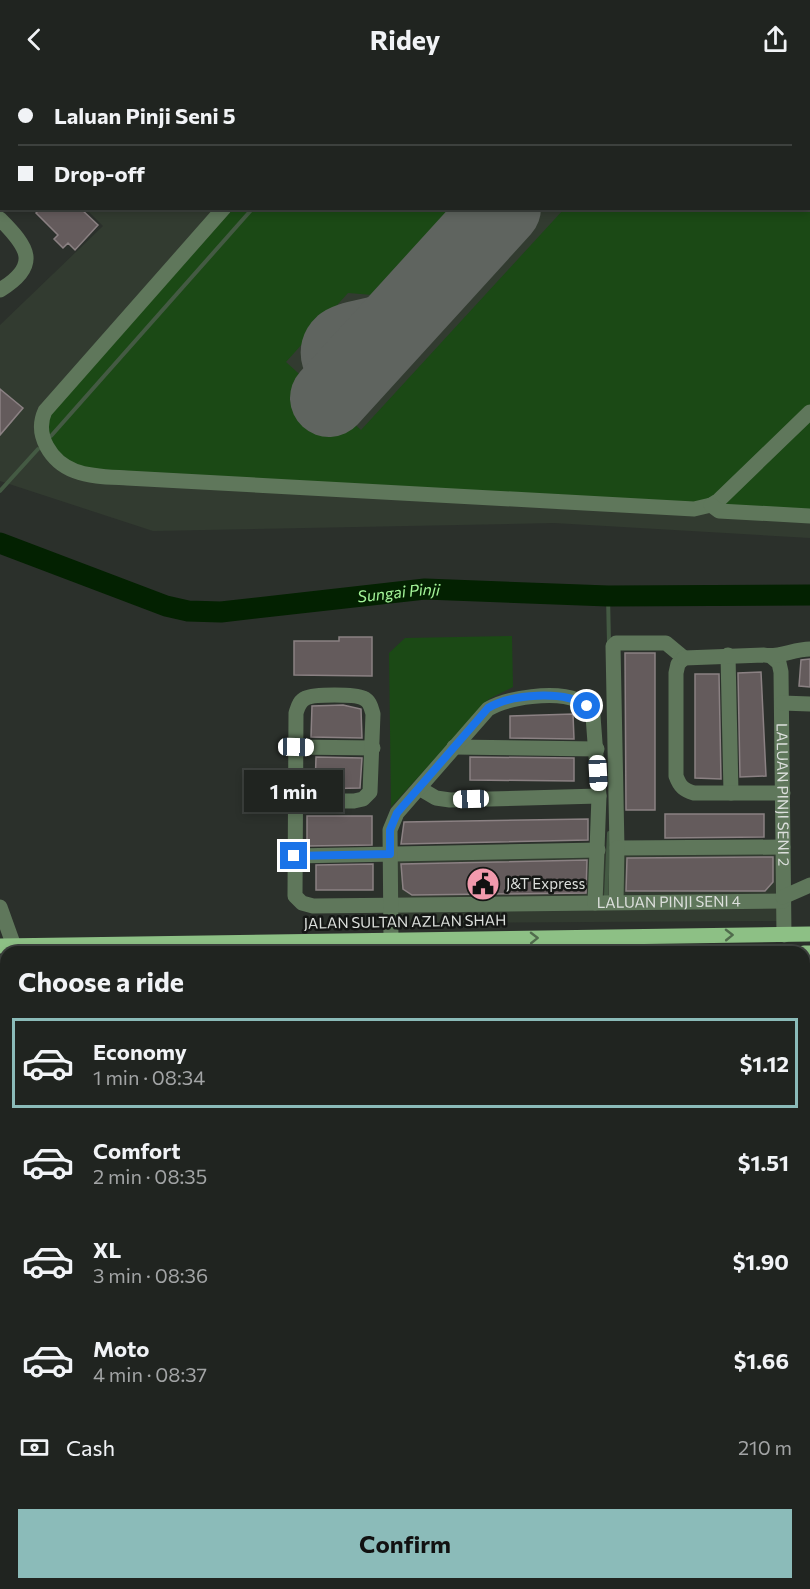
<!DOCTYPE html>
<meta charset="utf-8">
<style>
body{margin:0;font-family:Commissioner,sans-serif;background:#282c29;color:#f1f3f6;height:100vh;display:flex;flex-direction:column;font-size:22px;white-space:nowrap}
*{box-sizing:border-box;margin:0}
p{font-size:20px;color:#a2a4a5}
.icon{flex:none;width:33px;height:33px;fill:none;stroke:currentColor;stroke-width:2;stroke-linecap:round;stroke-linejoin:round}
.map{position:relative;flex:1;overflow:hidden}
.side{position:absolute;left:0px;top:868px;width:810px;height:644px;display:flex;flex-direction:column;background:#202420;border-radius:18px 18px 0 0;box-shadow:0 3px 9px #0003,0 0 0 2px #3d413e}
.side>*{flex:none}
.hud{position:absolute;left:0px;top:0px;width:810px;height:132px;box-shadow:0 3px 9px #0003,0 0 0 2px #3d413e;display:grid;align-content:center;height:132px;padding:0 18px;background:#202420}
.end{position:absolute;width:27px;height:27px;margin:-14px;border:8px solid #1a73e8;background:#fff;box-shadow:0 0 0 3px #fff}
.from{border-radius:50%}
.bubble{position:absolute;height:42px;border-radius:0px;background:#202420;box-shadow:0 3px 9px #0003,0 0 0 2px #3d413e;font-size:20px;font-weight:700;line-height:42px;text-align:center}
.car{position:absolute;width:18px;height:36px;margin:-18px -9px;border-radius:8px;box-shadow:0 0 4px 2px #0007;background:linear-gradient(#fff 24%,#345 0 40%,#fff 0 76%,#345 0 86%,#fff 0)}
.hud b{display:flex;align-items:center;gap:21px;height:57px;font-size:22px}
.hud b+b{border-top:2px solid #3d413e}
.hud i{width:15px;height:15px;background:#f1f3f6}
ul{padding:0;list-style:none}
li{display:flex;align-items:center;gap:18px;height:90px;margin:0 12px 9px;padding:0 6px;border:3px solid transparent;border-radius:0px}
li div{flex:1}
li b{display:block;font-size:22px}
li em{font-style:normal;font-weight:700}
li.on{border-color:#8bbbb9}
li>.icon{width:54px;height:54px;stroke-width:1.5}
h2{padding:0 18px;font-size:27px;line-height:72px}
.pay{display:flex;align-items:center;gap:15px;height:66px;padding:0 18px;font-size:22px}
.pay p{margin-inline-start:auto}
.cta{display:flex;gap:12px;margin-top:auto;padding:12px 18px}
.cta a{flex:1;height:69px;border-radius:0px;background:#8bbbb9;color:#111;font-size:24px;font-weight:700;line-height:69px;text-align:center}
header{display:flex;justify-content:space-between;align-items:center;height:78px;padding:0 18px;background:#202420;font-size:27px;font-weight:700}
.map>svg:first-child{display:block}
.built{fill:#323b30}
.green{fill:#1b4915}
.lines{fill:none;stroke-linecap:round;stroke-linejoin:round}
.stream{stroke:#445a43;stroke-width:4}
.river{stroke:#032101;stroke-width:21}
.taxiway{stroke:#5f645f;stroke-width:32}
.runway{stroke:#5f645f;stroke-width:78}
.building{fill:#645b5c;stroke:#8b8183;stroke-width:1.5}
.minor{stroke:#5f775b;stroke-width:15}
.major{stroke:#8dc085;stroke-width:15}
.oneway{stroke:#516c4d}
.route{stroke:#1a73e8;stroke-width:8}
.labels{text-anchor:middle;stroke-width:5;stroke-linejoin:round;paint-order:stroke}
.street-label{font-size:15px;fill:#dcdfdc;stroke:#151715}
.poi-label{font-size:15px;fill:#dcdfdc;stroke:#151715;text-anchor:start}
.water-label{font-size:16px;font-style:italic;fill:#a4f599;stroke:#151715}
</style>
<header><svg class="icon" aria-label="back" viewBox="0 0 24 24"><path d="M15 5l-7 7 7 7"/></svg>Ridey<svg class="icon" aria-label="share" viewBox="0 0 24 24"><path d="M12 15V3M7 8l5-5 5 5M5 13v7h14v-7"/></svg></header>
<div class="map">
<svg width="810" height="1511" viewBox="0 0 810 1511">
<rect width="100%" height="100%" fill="#2b302b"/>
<path class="built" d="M148 0H810V460L554 445 153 453 0 403V247L103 148 86 131 808 130V2L146 1Z
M783 770 784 843 397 845 396 775Z
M0 1423 6 1426V1506H135L130 1511H0Z"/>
<path class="green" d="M684 0H810V329L748 389 703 426 76 390 48 365 47 340 57 328 233 131H456L373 217 348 215 286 284 361 352 564 131 808 130V2Z
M810 341V434L720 426Z
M512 558 513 609 489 621 391 729 389 575 405 560Z"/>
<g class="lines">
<path class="stream" d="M51 358 253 130
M0 413 38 371
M608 518 609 565
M606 818 609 755
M386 1511 387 1508"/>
<path class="river" id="s1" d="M0 465 166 528 188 533 221 534 425 511 608 518 810 517"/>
<path class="taxiway" d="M469 0 471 2
M438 202 371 306 362 310 342 311C319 301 306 270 328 250 342 238 367 238 385 231 403 224 421 212 438 202Z"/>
<path class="runway" d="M621 2 622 0
M329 320 502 130"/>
</g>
<path class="building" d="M41 130H80L98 147 75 172 68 165 63 170 54 161 58 157 36 135Z
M0 311 23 330 0 357Z
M339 559H372V598L294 597V563H339Z
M625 575H655V732H626Z
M810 581V609L799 608 801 582Z
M761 594 766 698 740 699 738 595Z
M695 596H719L721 701 695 700Z
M343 627 361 631 362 660 311 659 312 628Z
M573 636 574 661 510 660V638Z
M316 679 362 680 360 710 315 711Z
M470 679 574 680V703L470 702Z
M665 736H764V759L665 760Z
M307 738H372V767L307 768Z
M588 741V762L401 766 404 744Z
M773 779V804L765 813H626L627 780Z
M587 782 586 815 412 817 403 811 401 786Z
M373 786V812H316V787Z"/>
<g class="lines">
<g class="minor">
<path d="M310 0 311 2"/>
<path d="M82 2 84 0"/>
<path d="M340 2 342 0"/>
<path d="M224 130 45 333C34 357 51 384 75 393 91 399 110 399 127 400L694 431 711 427 719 422 810 334"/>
<path d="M0 141C28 169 41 187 0 212"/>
<path d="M711 427 719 433 810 438"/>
<path d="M728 577 731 715"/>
<path id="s2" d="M772 579 779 585 781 594 784 857"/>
<path d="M684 580 666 565H616L613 568 617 770 783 769"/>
<path d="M684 580 678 586 676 595V698C680 709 684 712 694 715H783"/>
<path d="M684 580 764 577C778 580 794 571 810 571"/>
<path d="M782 625 810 626"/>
<path d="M295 669 373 670"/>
<path d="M454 669 597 671"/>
<path d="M419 710 436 720 450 722 599 718"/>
<path id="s3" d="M295 723H354L363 721 370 714 373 636C371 629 370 623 363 620 355 616 314 616 306 620 299 623 298 629 296 635L295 818 302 825 313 828 783 823"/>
<path d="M294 778 598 772"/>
<path d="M783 819 810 807"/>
<path d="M616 824 617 770"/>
<path d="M0 829 14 868"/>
<path d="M391 862 390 752 397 735 488 631C508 619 555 613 577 622 585 625 589 631 593 638L599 718 595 825"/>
<path d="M0 997H6"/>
<path d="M804 1005H810"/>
<path d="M804 1110 810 1102"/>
<path d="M804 1212 810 1216"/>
<path d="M0 1256 6 1243"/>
<path d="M804 1306 810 1297"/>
<path d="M0 1327 6 1325"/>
<path d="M804 1359 810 1362"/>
<path d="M804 1464 810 1468"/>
<path d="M401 1511V1506"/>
</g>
<path class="major" d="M0 868 810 856
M471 869 525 874
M804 875H810
M0 885H6"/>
</g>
<defs><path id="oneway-chevron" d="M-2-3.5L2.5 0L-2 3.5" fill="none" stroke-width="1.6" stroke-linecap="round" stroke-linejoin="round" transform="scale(1.5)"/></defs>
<g class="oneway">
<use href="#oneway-chevron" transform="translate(729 857) rotate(-1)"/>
<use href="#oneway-chevron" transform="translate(534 860) rotate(-1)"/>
</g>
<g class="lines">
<path class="route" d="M294 778 390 776V752L397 735 488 630C511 616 564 612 587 628"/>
</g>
<defs>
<g id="civic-disc" transform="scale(1.725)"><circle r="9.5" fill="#f29aad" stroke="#151715"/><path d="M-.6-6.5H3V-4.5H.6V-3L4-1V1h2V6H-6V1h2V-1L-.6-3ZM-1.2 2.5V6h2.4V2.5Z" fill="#111"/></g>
</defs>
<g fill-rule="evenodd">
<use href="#civic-disc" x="483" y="806"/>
</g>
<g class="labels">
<g class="street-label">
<text dy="5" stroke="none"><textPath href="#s2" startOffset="141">LALUAN PINJI SENI 2</textPath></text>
<text dy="5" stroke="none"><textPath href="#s3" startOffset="812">LALUAN PINJI SENI 4</textPath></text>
<text transform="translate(405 844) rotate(-1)" y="5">JALAN SULTAN AZLAN SHAH</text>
</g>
<g class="poi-label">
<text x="506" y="811">J&amp;T Express</text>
</g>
<g class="water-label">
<text dy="6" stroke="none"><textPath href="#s1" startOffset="412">Sungai Pinji</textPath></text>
</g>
</g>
</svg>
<i class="end from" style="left:587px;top:628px"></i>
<i class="end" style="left:294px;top:778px"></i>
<div class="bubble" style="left:244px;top:692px;width:99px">1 min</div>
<i class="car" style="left:296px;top:669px;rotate:91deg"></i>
<i class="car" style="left:598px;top:695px;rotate:177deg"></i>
<i class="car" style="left:471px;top:721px;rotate:268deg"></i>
<div class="hud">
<b><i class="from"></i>Laluan Pinji Seni 5</b>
<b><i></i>Drop-off</b>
</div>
<section class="side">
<h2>Choose a ride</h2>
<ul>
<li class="on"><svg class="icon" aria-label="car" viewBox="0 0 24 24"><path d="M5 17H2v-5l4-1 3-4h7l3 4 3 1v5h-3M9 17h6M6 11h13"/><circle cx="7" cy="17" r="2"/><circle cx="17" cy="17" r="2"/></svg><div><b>Economy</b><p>1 min · 08:34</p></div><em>$1.12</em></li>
<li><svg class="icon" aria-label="car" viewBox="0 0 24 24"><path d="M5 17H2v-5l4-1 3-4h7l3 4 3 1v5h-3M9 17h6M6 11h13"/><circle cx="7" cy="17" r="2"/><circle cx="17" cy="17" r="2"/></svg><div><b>Comfort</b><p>2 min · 08:35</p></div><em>$1.51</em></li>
<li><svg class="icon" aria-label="car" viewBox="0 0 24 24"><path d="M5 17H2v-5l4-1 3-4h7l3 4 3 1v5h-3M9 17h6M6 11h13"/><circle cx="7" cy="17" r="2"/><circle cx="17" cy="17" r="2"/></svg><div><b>XL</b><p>3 min · 08:36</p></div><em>$1.90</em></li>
<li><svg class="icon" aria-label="car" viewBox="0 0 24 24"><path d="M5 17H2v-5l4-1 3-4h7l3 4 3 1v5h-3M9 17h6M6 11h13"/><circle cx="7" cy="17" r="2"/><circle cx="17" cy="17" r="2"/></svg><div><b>Moto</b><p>4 min · 08:37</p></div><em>$1.66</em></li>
</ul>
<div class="pay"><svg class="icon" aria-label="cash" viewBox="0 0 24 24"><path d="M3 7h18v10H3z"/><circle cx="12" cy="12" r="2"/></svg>Cash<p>210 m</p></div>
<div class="cta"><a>Confirm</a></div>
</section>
</div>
